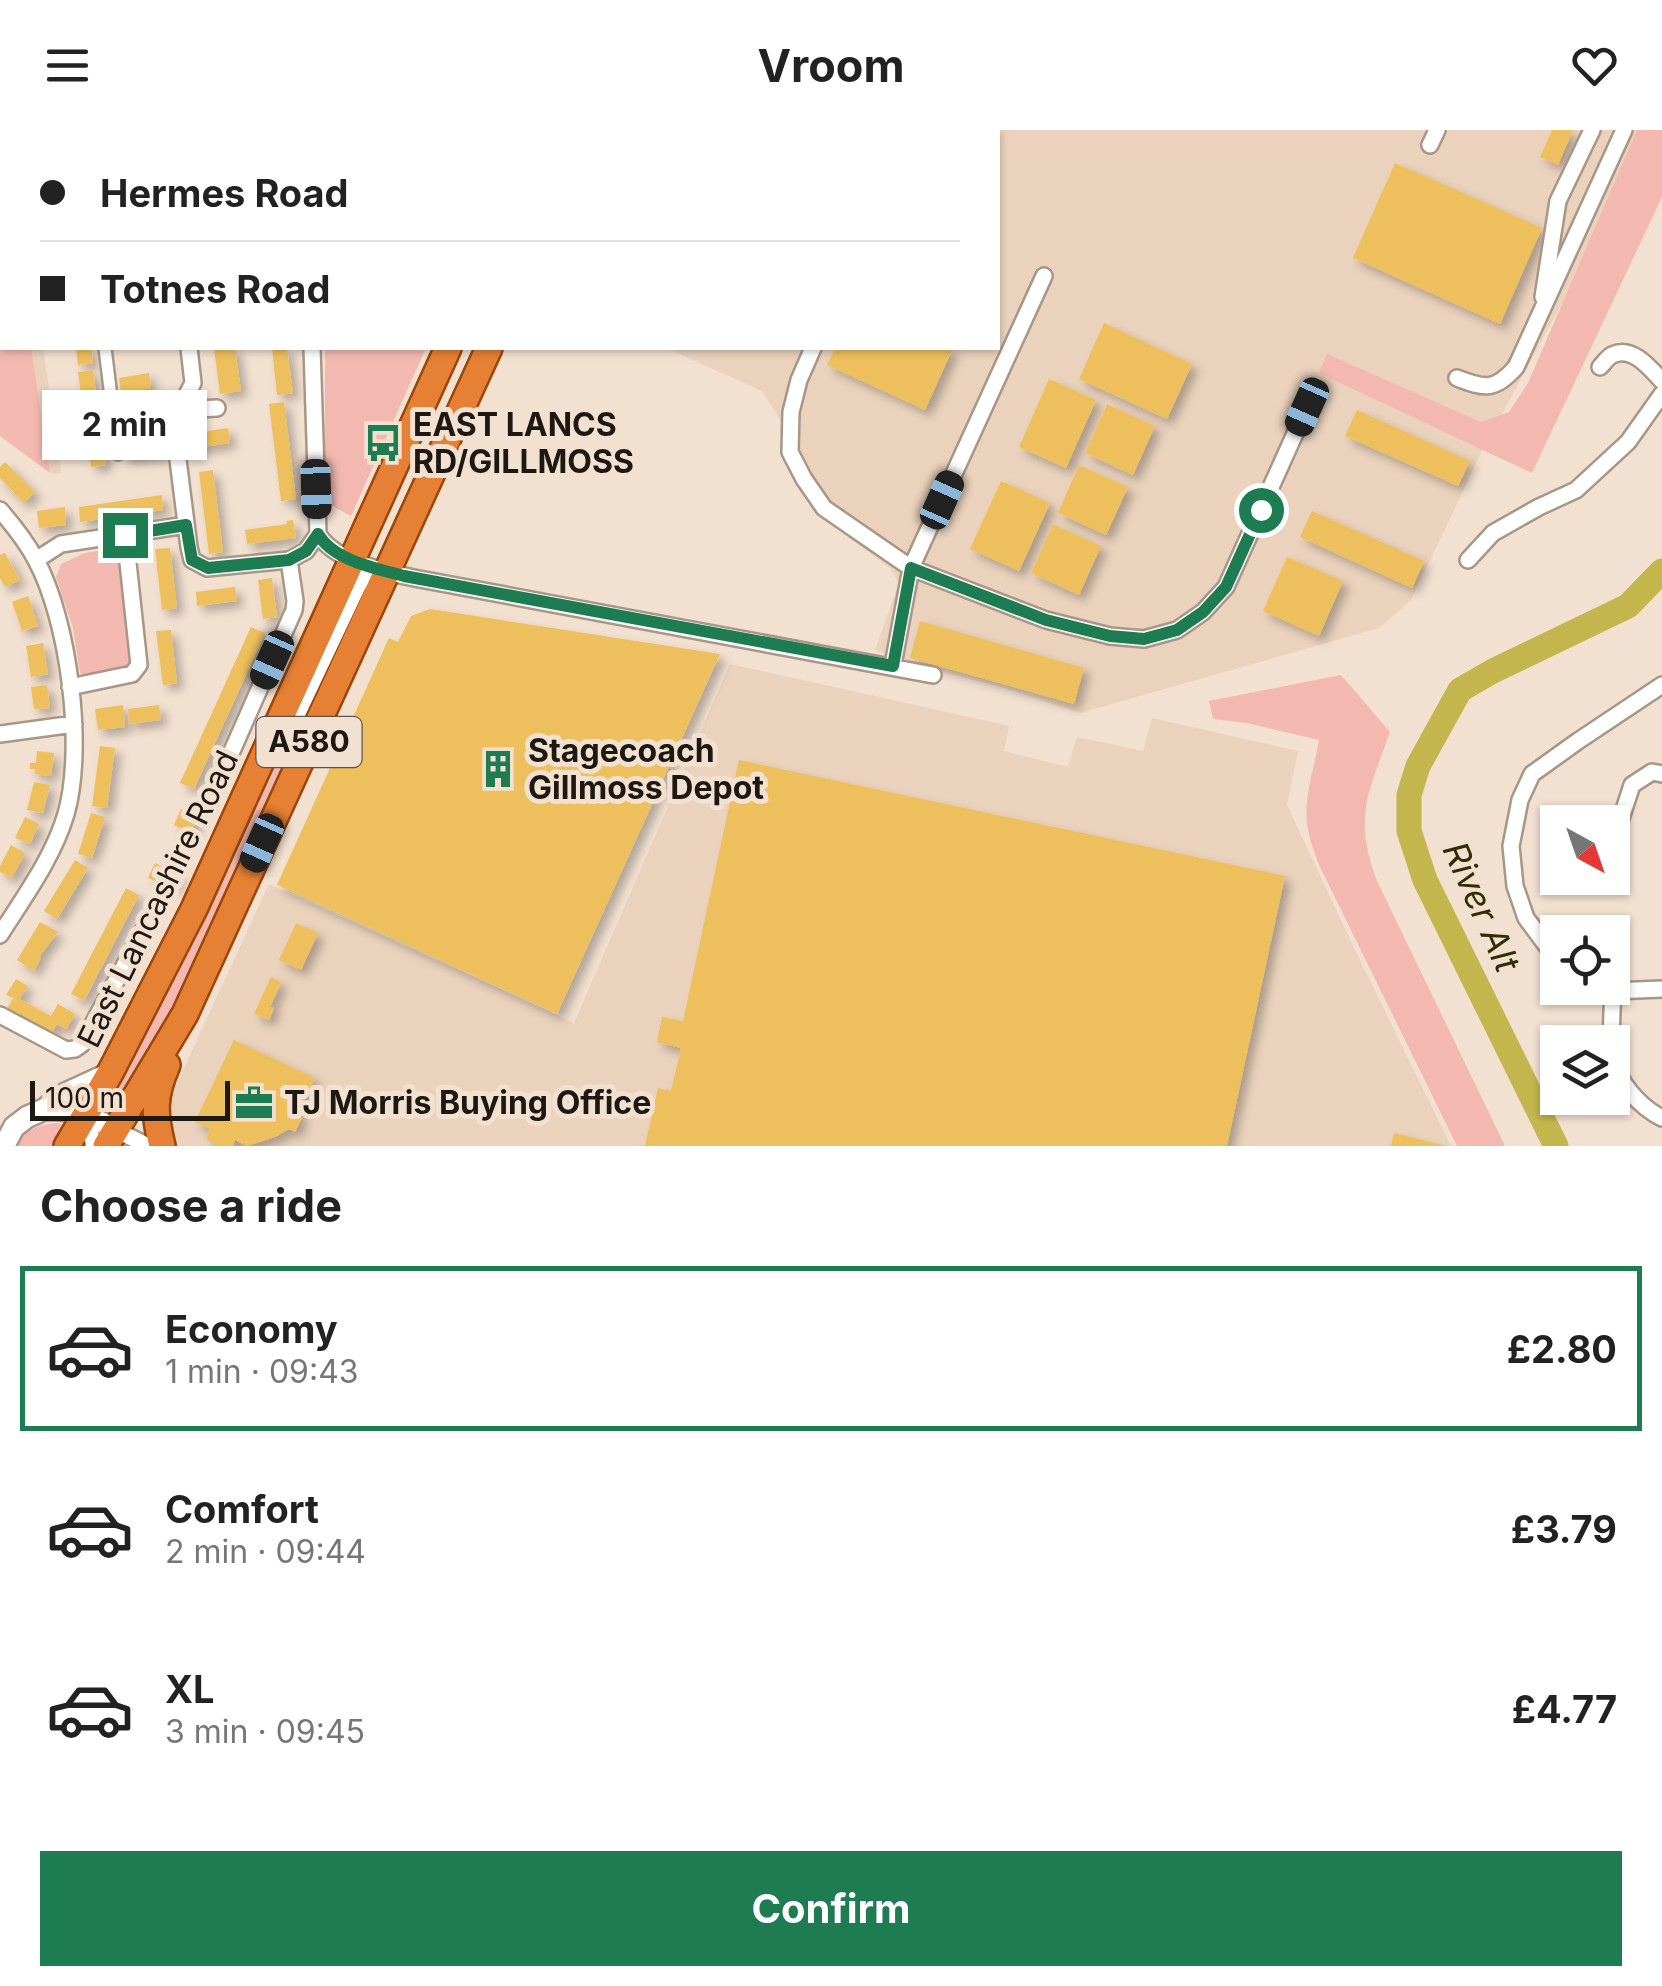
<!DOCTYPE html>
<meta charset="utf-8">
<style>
body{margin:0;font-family:Inter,sans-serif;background:#f6f6f6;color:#222;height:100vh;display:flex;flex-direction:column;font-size:38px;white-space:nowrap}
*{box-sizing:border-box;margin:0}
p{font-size:32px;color:#767676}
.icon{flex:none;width:55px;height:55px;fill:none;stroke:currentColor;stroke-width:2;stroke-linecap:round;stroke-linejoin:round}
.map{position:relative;height:1016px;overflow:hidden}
.details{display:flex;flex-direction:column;background:#fff;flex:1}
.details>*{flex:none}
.top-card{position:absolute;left:0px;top:0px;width:1000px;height:220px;box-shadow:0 2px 8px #0004;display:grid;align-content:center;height:220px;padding:0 40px;background:#fff}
.needle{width:65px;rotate:140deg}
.fabs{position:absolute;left:1540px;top:675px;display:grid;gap:20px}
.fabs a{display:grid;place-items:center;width:90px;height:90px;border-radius:0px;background:#fff;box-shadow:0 2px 8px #0004;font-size:50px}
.scale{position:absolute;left:30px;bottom:25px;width:200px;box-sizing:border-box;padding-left:10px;border:5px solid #1e1812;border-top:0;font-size:28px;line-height:35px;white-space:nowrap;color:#1e1812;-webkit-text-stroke:8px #f2e0d0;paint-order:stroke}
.end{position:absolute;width:45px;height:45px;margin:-22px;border:12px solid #1e7c53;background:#fff;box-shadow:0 0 0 5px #fff}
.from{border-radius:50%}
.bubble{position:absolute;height:70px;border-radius:0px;background:#fff;box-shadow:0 2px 8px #0004;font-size:32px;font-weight:700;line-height:70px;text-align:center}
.car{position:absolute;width:30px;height:60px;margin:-30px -15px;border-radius:12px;box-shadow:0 0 8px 2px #0007;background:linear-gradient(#222 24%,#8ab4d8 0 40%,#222 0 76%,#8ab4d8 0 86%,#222 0)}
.top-card b{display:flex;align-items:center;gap:35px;height:95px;font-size:38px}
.top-card b+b{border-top:2px solid #e0e0e0}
.top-card i{width:25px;height:25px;background:#222}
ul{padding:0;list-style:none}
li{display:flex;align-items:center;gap:30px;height:165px;margin:0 20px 15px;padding:0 20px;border:5px solid transparent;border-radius:0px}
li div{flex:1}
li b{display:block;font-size:38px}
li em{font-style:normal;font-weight:700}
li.current{border-color:#1e7c53}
li>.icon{width:90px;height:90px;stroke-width:1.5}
h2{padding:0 40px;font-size:45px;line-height:120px}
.primary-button{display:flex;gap:20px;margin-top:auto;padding:20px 40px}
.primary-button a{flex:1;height:115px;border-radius:0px;background:#1e7c53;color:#fff;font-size:40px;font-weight:700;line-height:115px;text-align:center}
header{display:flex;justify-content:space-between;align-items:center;height:130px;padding:0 40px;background:#fff;font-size:45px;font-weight:700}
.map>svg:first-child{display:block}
.built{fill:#ead2bc}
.green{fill:#f3b9b1}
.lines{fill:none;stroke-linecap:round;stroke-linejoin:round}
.river{stroke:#c3b64c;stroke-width:25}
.building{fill:#eebf5d;filter:url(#shadow)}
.pedestrian-casing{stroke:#a89787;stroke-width:16}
.minor-casing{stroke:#a89787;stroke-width:20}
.tertiary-casing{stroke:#a89787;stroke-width:25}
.trunk-casing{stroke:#9c4708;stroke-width:30}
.pedestrian{stroke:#fff;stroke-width:11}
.minor{stroke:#fff;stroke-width:15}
.tertiary{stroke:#fff;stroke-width:20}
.trunk{stroke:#e68034;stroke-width:25}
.route{stroke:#1e7c53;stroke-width:12}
.labels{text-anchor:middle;stroke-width:10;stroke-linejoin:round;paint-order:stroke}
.shield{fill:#f2e0d0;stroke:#5e544b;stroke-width:2.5}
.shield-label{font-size:30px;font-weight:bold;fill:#1e1812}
.poi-label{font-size:32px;font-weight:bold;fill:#1e1812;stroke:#f2e0d0;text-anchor:start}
.street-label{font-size:32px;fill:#1e1812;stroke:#f2e0d0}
.water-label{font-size:35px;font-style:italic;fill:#322d00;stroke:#f2e0d0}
</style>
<header><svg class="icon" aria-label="menu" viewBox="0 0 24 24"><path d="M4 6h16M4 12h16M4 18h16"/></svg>Vroom<svg class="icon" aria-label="heart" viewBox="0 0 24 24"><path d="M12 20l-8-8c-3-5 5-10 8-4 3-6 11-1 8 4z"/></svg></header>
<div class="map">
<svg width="1662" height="1016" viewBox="0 0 1662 1016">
<defs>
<filter id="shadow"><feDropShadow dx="6" dy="6" stdDeviation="5" flood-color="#0004"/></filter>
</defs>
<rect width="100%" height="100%" fill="#f2e0d0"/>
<path class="built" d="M0 0H12V2H2V218H43L61 343 53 344 0 302Z
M699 0H1653L1614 77 1481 323 1411 470 1379 498 1080 583 1001 557 910 534 875 520 899 453 890 438 816 383 782 326 783 294 762 261 666 218H998V2H698Z
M730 534 1009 596 1004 621 1068 637 1077 607 1143 621 1152 588 1298 621 1287 675 1355 820 1451 1016H148L269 754 574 893Z"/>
<path class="green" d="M319 0H523L522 2H320Z
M1637 0H1662V67L1532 343 1319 243 1327 224 1481 292 1509 282 1528 253Z
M0 12 2 29V218H31L50 343 0 306Z
M325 218H426L351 386 325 372Z
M115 418 120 423 133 530 124 541 88 547 80 543 73 498 56 447 61 434 85 423Z
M368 453 191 847 124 975 110 967 265 647 294 607 363 459Z
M1341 545 1390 602C1368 664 1353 686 1377 751L1505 1016H1457L1319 735C1316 725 1311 715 1309 704 1301 673 1314 641 1319 610L1247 593 1213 589 1209 571Z
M56 993 71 996 59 1016H14C26 1000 37 995 56 993Z"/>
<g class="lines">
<path class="river" d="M1556 1016 1425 750 1409 701V665L1418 636 1460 560 1493 541 1628 476 1662 441"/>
</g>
<path class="building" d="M1552 0H1573L1558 35 1540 27Z
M1395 33 1542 98 1500 194 1353 128Z
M1104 193 1192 234 1167 289 1079 249Z
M76 218H91L93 233 78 235Z
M214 218H235L241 261 220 264Z
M272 218H287L293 263 277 265Z
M835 218H953L925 280 827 235Z
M93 240 106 335 91 337 78 242Z
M149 243 151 258 121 263 119 248Z
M1049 249 1096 270 1066 338 1019 317Z
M284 272 296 369 281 371 269 274Z
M1107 274 1155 296 1133 345 1085 323Z
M1357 280 1470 331 1458 356 1345 306Z
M228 298 230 313 190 319 188 304Z
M162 308 164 324 123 328 122 313Z
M5 332 35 362 24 373 0 348V337Z
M1079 335 1128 357 1106 405 1058 383Z
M213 340 223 422 209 424 199 342Z
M1001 351 1050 373 1019 441 970 419Z
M162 365 163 380 80 392 79 377Z
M65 377 66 395 39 398 37 381Z
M1312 381 1424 431 1412 458 1300 407Z
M293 390 296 408 247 414 245 400 287 394 286 391Z
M1053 394 1101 416 1079 465 1031 443Z
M170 418 177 478 162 480 155 419Z
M5 423 20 450 5 457 0 448V425Z
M1287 427 1343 451 1319 506 1263 481Z
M272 448 277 487 263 489 258 450Z
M235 457 237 471 197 476 196 462Z
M28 466 38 496 22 501 12 472Z
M430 479 720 524 557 884 277 755 389 508 398 512 411 486Z
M920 491 1084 538 1074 574 910 528Z
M251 497 265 503 194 659 180 653Z
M171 500 177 553 163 555 156 501Z
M43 513 48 544 31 547 26 516Z
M47 555 50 578 34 579 31 557Z
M123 575 125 597 98 600 95 579Z
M159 575 161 590 129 594 128 579Z
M100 616 115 618 107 678 92 676Z
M37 621 54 623 51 646 35 644V639H30V633H36Z
M739 630 1285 746 1227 1016H645L658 958 671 961 681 918 657 912 662 887 683 891Z
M34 652 50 655 43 683 27 680Z
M181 679 198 689 190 703 174 695Z
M91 683 105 687 92 728 78 724Z
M25 687 39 694 30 714 15 708Z
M11 715 25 723 12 748 0 742V736Z
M75 730 88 738 57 789 44 781Z
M155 733 171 741 164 755 148 748Z
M176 743 181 745 174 759 168 756Z
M126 758 139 765 84 871 71 864Z
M40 792 58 802 39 827 41 828 34 841 17 830Z
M296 793 318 803 301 840 279 830Z
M271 847 281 852 270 877 274 878 269 890 254 884Z
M16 849 28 856 19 869 51 886 58 874 75 884 66 899 57 894 51 904 7 878 14 868 6 865Z
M234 910 315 948 297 985 302 988 295 1002 289 999 275 1007 247 1016 235 1010 233 1016H219L206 1009 210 999 195 992Z
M1394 1003 1442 1015V1016H1391Z"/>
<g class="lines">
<g class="pedestrian-casing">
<path id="pedestrian" d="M105 218 118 324"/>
</g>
<g class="minor-casing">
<path id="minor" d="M306 0V2
M347 0V2
M909 2 910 0
M1430 15 1437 0
M1543 167 1558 71 1592 0
M189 218 193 253 179 280 174 298 189 417 192 430 207 438 289 430 306 421 318 404
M312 218 318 404C334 431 385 442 414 448L933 545
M813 218 799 250 791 282 790 322 804 349 824 378 911 438 1046 490 1110 506 1144 509 1177 500 1203 482 1226 457 1307 277
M1600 237C1604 233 1607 228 1612 225 1632 215 1650 238 1662 251
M1457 248C1485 259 1495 261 1516 237L1624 0
M114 291 179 280 217 278
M0 380C13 395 27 413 36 430 69 491 85 618 66 684 53 728 24 767 0 805
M36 430 61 414 186 395
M1468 430 1493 403 1539 377 1576 360 1628 312 1662 264
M893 535 911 438 1044 146
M70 557 132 544 139 535 125 405
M285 599 298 583 358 456 366 445 382 440
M0 604 74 594
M214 662 294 480 295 471 289 430
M1612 716 1632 655 1652 642 1662 644
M1558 831 1526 788 1515 756 1511 716 1520 670 1532 644 1578 611 1662 555
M1595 858 1613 861C1612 882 1610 906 1613 926 1617 952 1640 977 1662 988
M1613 861 1662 859
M0 885 66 920 75 919 82 914 156 777
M86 984 94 1016
M116 1000 148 1016"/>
</g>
<g class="tertiary-casing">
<path id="tertiary" d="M45 979C77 979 88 985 116 1000
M4 1016 14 997 27 987 45 979 60 966 110 943"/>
</g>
<g class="trunk-casing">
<path id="trunk" d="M545 2 547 0
M586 2 587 0
M67 1016 110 943 194 779 448 218
M106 1016 185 884 489 218
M162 1016C154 983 153 967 167 935"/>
</g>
<use href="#pedestrian" class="pedestrian"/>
<use href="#minor" class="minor"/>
<use href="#tertiary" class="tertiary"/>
<use href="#trunk" class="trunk"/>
</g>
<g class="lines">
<path class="route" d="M125 405 186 395 192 430 208 438 289 430 306 421 318 404C334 431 375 438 404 446L893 536 911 438 1046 490 1110 506 1144 509 1177 500 1203 482 1226 457 1261 380"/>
</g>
<defs>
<g id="bus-bare" transform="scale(3)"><path d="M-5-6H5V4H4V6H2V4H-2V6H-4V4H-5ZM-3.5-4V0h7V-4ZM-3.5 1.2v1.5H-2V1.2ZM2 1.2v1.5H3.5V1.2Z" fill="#1e7c53" stroke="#f2e0d0" stroke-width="2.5" paint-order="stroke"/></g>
<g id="building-bare" transform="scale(3)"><path d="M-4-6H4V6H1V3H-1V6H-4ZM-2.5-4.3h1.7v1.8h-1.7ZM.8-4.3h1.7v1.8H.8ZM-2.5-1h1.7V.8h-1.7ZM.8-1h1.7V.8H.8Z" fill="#1e7c53" stroke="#f2e0d0" stroke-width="2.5" paint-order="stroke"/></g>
<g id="office-bare" transform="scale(3)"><path d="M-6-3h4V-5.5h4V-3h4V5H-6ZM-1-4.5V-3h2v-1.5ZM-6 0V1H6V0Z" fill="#1e7c53" stroke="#f2e0d0" stroke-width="2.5" paint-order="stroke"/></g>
</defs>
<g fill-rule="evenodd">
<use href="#bus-bare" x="383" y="313"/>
<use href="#building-bare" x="498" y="639"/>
<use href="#office-bare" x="254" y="973"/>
</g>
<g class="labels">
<rect class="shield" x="256.5" y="587" width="105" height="50" rx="8"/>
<g class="shield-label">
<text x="309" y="622">A580</text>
</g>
<g class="poi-label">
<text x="413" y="306">EAST LANCS<tspan x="413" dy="37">RD/GILLMOSS</tspan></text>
<text x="528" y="632">Stagecoach<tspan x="528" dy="37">Gillmoss Depot</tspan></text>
<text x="284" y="984">TJ Morris Buying Office</text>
</g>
<g class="street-label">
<text transform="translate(158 769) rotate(-64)" y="11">East Lancashire Road</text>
</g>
<g class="water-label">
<text transform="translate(1481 777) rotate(66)" y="12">River Alt</text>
</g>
</g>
</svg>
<div class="fabs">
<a><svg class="needle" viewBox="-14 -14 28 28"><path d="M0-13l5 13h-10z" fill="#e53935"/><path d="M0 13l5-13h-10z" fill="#767676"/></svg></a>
<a><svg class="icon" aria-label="locate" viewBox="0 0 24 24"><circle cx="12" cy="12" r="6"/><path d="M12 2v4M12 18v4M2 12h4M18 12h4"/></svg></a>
<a><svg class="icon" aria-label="layers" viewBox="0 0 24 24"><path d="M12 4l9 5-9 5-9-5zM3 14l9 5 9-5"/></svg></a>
</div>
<div class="scale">100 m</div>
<i class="end from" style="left:1261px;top:380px"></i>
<i class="end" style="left:125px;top:405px"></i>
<div class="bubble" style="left:42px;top:260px;width:165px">2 min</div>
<i class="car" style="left:1307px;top:277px;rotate:204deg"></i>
<i class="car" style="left:316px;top:359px;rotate:178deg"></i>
<i class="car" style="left:942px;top:370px;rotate:24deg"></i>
<i class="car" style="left:272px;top:530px;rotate:204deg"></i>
<i class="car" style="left:262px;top:713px;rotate:204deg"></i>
<div class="top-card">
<b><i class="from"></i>Hermes Road</b>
<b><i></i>Totnes Road</b>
</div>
</div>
<section class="details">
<h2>Choose a ride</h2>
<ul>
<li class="current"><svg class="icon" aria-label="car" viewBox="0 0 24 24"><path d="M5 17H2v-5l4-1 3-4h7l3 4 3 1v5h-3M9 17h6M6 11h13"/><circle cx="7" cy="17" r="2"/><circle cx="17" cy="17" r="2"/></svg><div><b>Economy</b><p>1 min · 09:43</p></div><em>£2.80</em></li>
<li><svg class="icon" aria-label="car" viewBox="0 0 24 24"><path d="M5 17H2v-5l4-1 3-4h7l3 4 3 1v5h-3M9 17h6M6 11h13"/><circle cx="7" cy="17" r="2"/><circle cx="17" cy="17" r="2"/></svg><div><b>Comfort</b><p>2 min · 09:44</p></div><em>£3.79</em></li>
<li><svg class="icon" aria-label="car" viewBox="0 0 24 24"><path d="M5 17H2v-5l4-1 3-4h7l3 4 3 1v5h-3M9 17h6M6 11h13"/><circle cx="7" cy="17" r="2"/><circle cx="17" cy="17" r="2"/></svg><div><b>XL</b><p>3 min · 09:45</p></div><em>£4.77</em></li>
</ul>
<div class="primary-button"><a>Confirm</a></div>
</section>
